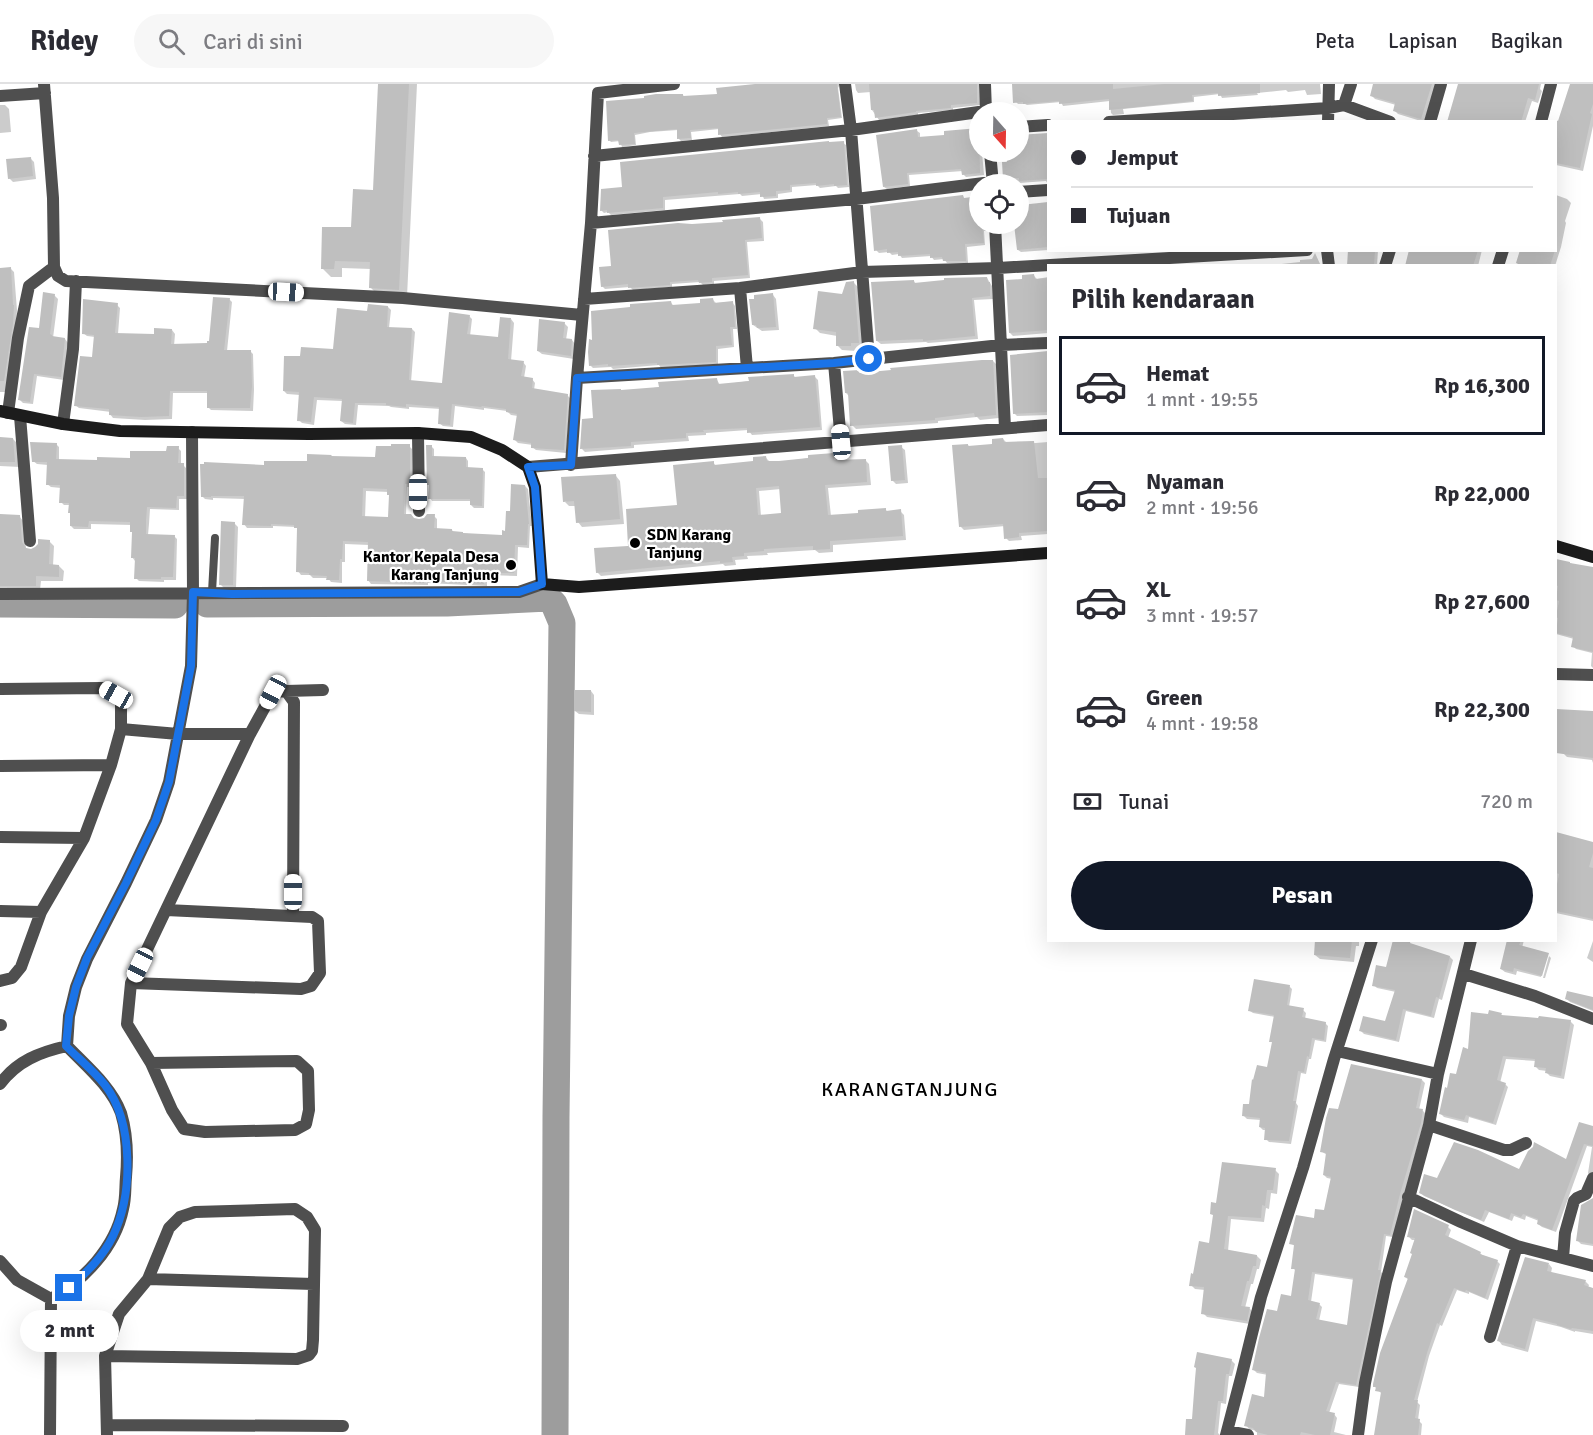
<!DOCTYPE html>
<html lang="id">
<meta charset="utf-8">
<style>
body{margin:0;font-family:Signika,sans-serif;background:#f7f7f7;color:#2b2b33;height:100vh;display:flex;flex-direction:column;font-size:22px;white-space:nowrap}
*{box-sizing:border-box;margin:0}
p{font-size:20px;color:#7c7c81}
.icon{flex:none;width:33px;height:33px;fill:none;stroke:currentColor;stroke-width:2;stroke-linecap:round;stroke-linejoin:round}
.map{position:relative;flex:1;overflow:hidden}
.panel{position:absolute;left:1047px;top:180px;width:510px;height:678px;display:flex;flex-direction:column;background:#fff;border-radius:0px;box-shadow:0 6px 24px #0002}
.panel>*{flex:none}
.hud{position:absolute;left:1047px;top:36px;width:510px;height:132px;border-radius:0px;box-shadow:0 6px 24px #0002;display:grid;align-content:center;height:132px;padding:0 24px;background:#fff}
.needle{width:39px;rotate:160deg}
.tools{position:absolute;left:969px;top:18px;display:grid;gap:12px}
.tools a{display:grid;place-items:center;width:60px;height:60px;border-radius:50%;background:#fff;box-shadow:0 6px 24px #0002;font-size:30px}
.end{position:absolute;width:27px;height:27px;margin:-14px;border:8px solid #1a73e8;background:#fff;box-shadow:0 0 0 3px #fff}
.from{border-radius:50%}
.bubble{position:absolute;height:42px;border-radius:21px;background:#fff;box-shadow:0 6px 24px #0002;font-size:20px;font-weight:700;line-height:42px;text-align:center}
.car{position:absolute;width:18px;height:36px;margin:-18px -9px;border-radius:8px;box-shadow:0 0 4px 2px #0007;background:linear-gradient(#fff 24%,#345 0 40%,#fff 0 76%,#345 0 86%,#fff 0)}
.hud b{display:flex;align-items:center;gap:21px;height:57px;font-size:22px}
.hud b+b{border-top:2px solid #e1e1e2}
.hud i{width:15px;height:15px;background:#2b2b33}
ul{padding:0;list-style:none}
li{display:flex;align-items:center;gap:18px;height:99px;margin:0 12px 9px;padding:0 12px;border:3px solid transparent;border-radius:0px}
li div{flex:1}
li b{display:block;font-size:22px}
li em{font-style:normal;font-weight:700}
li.selected{border-color:#111827}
li>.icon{width:54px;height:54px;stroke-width:1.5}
h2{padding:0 24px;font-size:27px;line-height:72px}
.pay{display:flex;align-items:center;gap:15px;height:66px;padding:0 24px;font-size:22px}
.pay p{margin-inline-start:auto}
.cta{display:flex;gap:12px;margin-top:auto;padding:12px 24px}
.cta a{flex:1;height:69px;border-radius:36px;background:#111827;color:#fff;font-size:24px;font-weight:700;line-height:69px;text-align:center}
header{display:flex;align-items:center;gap:36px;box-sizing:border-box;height:84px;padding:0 30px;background:#fff;border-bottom:2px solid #e1e1e2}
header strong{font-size:28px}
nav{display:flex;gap:33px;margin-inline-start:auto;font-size:21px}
.search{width:420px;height:54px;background:#f7f7f7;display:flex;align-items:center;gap:15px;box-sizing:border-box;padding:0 21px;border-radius:33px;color:#7c7c81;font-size:22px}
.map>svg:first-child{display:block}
.shadow{fill:#0003;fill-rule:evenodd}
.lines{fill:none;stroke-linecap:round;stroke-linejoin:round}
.river{stroke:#9d9d9d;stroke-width:27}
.building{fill:#bfbfbf;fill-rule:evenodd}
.lane{stroke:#4f4f4f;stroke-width:8}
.street{stroke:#4f4f4f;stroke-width:12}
.secondary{stroke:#1c1c1c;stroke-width:12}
.route{stroke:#1a73e8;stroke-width:8}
.poi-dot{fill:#000;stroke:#fff;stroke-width:2}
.labels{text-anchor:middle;stroke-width:4.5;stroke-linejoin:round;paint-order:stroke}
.poi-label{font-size:16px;font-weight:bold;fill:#000;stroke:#fff;text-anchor:start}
.quarter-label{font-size:20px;letter-spacing:1.5px;fill:#000;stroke:#fff}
</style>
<header>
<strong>Ridey</strong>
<div class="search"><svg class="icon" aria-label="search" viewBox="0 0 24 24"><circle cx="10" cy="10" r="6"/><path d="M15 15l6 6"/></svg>Cari di sini</div>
<nav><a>Peta</a><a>Lapisan</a><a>Bagikan</a></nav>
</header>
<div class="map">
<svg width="1593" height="1351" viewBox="0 0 1593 1351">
<rect width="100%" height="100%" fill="#fff"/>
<path class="shadow" d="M380 0H417L407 213 378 211 370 203 371 185 342 184V193H331L323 185 352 145 375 107Z
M767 0H840L838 4 842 34 828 36 829 42 722 53 720 50 719 45 691 48 692 56 681 57 679 55 678 46 650 48 635 51 636 61 622 63 620 57 611 58 609 56 683 11 685 14 718 12Z
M855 0H980L979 4 980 21 953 24V26L918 29V31L879 36 872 26 871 8 858 9 856 6Z
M1014 0H1320L1321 10 1307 11 1305 6 1288 8 1286 6 1257 9 1258 11 1222 14 1220 10 1194 13V18L1123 25 1124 30 1113 31 1111 29 1110 17 1063 22 1061 18 1027 21 1025 20H1018L1016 18Z
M1375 0H1436L1424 38 1398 30 1395 27 1396 21 1375 15 1371 11Z
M1459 0H1541L1540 5 1542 7 1538 19 1532 17 1525 38H1448Z
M1571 0H1593V42L1583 87 1556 81V38L1559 39Z
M0 21H5L9 25 11 48 0 49Z
M978 45 980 47V68H982L984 91 966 93 963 90V87L909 91 910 102 887 105 884 103 917 47 920 49V54L946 52Z
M1048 51V100L1046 97 1005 100 1004 80 1007 79 1006 68H1018V53Z
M843 59 846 61 849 103 838 104 836 102 820 104 817 101 792 103V108L778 110V114L764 115 762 110 742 112 740 110 665 116V126L611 131 608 128 604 129 601 126 624 104Z
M30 74 34 78 36 95 13 98 9 94Z
M1556 111 1567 115 1571 119 1565 137 1566 139 1561 163 1555 182H1517L1522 166H1556Z
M1048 115V166L1021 168 1018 166 1016 144 1007 145 1004 140H1018V120L1019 122 1047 120V116Z
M760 135 763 138 764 157 747 158 750 194 714 197V200L703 201 700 198 672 200V203L633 206 630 203 605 205 602 202 613 183 692 142Z
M980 140H990L989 147H984L985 161 967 163 968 179H947L944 175 934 176 931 172 902 174 899 170 892 171 889 168 879 169 876 166Z
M1349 166H1378L1377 182H1348Z
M1411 166H1482L1478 182H1406Z
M1315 169 1321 182H1264L1300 178V176L1312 175Z
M0 185H11L14 188 17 226 16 244 6 308H0Z
M1034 192 1037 195 1048 193V249L1013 252 1010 249 1024 196Z
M987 194 992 202 993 215 974 216 978 255 928 259 926 258 881 260 877 257 914 197 916 200Z
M854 199 859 204 864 263 856 264V267L842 266 837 261V252L820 249 815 244Z
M54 211 58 215 53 254 65 255 68 259 64 296 37 292 33 320 23 319 20 316Z
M773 211 776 215 779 246 762 247 753 241Z
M229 215 232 218 227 267H250L253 270 254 306 253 327 211 326 208 323 209 309H173L172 335 145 336 113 334 110 330 111 328 79 324 75 321 93 275 95 253 87 252 83 249 117 221 120 224 118 250 155 252 172 246 175 250 174 262 208 261Z
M713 216 716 219 732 218 735 222 737 245H733L734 263 718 265V280L661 284 659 281 613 285 611 283 593 284 590 281 671 219 674 222 702 220Z
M388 223 391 226 389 244 412 245 415 248 411 298 443 300 469 232 472 235 470 252 500 255 511 235 514 239 511 277 523 278 526 282 524 294 532 295 535 299 534 306 567 311 570 314 566 369 536 366 532 363 533 361 518 359 515 356 518 332 511 331 507 327 484 324V326L455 322 453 343 443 342 439 339 441 325 409 323V325L391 323 389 322 358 321 356 341 345 340 341 337 343 317 317 316 314 341 302 339 299 336 300 311 287 310 284 307 302 274 334 267 368 228Z
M564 239 568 243 566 256H572L575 260 574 275 542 270 538 267Z
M1048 269V331L1017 332 1014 329 1011 272Z
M993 277 997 281 999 334 980 336 977 333 938 337V339L856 345 852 341 849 312 846 309 858 287 862 291Z
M793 291 796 294 815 293 818 296 822 346 752 351 748 346 706 349V351L688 352 689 357 634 361V364L585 368 582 365 595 336 622 308 717 296 720 301Z
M0 355H13L18 360 20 383 0 382Z
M1003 355 1006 358 1023 360 1048 358V450L1021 452 1022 456 1009 457 1006 454 1005 442 964 446 961 443 968 361 970 363 994 361Z
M56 360 59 363V377L98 378 131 375 168 369 178 364 181 367V381H183L186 384 187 415H179V426L150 425 149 440 148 451 174 452 177 455 176 496H164V498L139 497 136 494 135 477 132 473 133 449 132 441 91 440V445H74L71 442 70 421H64L61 418V404L51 403 47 400 48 381 37 380 33 377Z
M409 362 412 365 413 403H407L406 431 418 437 434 432 437 435V446H452L454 449 503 452 507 448 511 429 525 402 528 405 532 442H530L529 464 518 463 517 492 487 491V502L428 499V501L371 500 368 496 369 461 345 460V478H342V499L331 498 328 494H313L310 491H301L298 487 299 446 296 443 273 442V444H247L244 440 245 415 213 414V416L205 415 202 412 265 383 377 374ZM366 407 389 408 390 412V435L365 434Z
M431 362 434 365V374H466L468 377V385H482L485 388 484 424H474L471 421V417H432L430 414Z
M901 363 905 366 908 399 896 400 892 396Z
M833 371 837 375V377L865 376 869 380 871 401 828 404 831 432 860 430 885 425 888 428 900 427 904 431 906 456 833 461V468L819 469 815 466 767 469 768 471 747 472 748 475 735 476 736 481 725 482 723 480 601 492 597 488 679 422 713 378 716 382 755 379 766 374 770 378H779ZM781 405 783 430 761 432 759 407Z
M616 392 620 397 624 440 582 443 578 438 576 422H569L565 418Z
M0 432H19L24 438 26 464 31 467 49 457 54 462 53 482H59L64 487 63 497H41L40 506H0Z
M234 439 238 443 236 504H224L220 500Z
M1556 476 1593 485V584L1591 582 1592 569 1576 565 1573 562 1574 555 1556 550Z
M591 607 594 611V631L579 630 575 627Z
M1557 626 1593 632V679L1592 676 1567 673 1564 670V667H1556Z
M1556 750 1593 760V837L1556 829Z
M1313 856H1359V862H1356L1354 878 1320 875 1315 871 1316 859Z
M1508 856H1524L1522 864 1547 870 1541 893 1517 887 1516 891 1505 888 1501 885Z
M1593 857V878L1587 874Z
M1549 872 1551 874 1545 894H1543Z
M1450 873 1453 876 1442 916 1439 915 1434 934 1406 927 1399 958 1364 950 1361 947 1386 938 1396 908 1377 904 1374 901 1387 885Z
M1289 902 1292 905 1289 923 1303 926 1306 929 1305 935 1325 939 1328 942 1326 958 1315 956 1311 975H1309L1306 990 1301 989 1296 1019 1298 1022 1291 1060 1269 1058 1266 1055 1267 1046H1263L1260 1043 1261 1036 1247 1035 1244 1032 1268 985 1273 960 1271 957 1275 933 1253 929 1250 927Z
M1593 914V927L1570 918 1567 915Z
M1501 930 1504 933 1570 937 1574 941 1564 995 1550 992 1547 989V987L1539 986 1536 983V977L1506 975 1500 999 1505 1000 1508 1003 1496 1041 1469 1033 1468 1039 1444 1033 1441 1030 1448 1005 1457 992 1469 966 1489 931Z
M1422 996 1425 999 1419 1026 1423 1027 1426 1030 1393 1153 1386 1152 1381 1188 1383 1190 1359 1303 1339 1300 1329 1329 1334 1330 1337 1334 1334 1348 1346 1351H1257V1347L1249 1345 1246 1341 1265 1315 1268 1291 1257 1289 1254 1286 1278 1228 1292 1214 1296 1187 1293 1184 1296 1163 1291 1159 1315 1135 1325 1128 1332 1095 1327 1094 1324 1091 1327 1071 1321 1067 1339 1027ZM1315 1190 1355 1196 1348 1243 1319 1237 1322 1223 1319 1220 1311 1218Z
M1593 1044V1090L1590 1092 1588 1089 1592 1063 1587 1062 1556 1148 1542 1143 1538 1140 1539 1137 1526 1132 1525 1136 1514 1132 1512 1137 1489 1128 1484 1138 1424 1112 1421 1109 1438 1096 1520 1087 1567 1077Z
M1275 1086 1279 1090 1277 1110 1271 1109 1269 1125 1266 1124 1264 1138 1231 1135 1228 1167 1257 1172 1261 1176 1259 1185H1257L1253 1200H1251L1245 1224H1249L1253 1228 1250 1240 1207 1233 1203 1229 1205 1206 1195 1205 1191 1201 1194 1191 1210 1161 1218 1120Z
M1593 1116V1162L1581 1160 1577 1156Z
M1448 1143 1451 1146 1448 1154 1480 1169 1483 1172 1497 1177 1500 1180 1488 1216 1469 1208V1210L1457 1206 1442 1242 1440 1241 1429 1272 1417 1318 1420 1321 1418 1336 1422 1340 1421 1351H1375L1382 1310 1374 1302 1409 1196 1405 1193 1414 1170 1416 1156H1412L1409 1153Z
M1549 1180 1552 1184 1551 1189 1585 1197 1589 1201 1588 1204 1593 1205V1250L1575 1247V1248L1561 1243 1536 1237 1528 1268 1502 1261 1499 1257Z
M1231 1276 1235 1280 1232 1292H1229L1226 1320 1221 1319 1218 1349 1220 1351H1186L1193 1337Z"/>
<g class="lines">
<path class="river" d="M0 520 175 521
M207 520 447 519 548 514 554 520 562 539 556 1033 555 1351"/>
</g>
<path class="building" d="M378 0H409L399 206 369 204 370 178 335 177 334 185H321L322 143H351L353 105 373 106Z
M755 0H837L841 33 827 34V40L718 51V44L690 46 691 54 677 55V45L634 49 635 60 619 61 618 56 608 57 606 17 644 14V12L656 10H683V12L717 10 716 4Z
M869 0H977V19L951 21V24L916 27V28L875 34 874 26H871Z
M1012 0H1113V5L1164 0H1260V9L1218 12V9L1192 11 1193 17 1109 26V15L1059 20V17L1023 20V18L1013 19Z
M1373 0H1432L1421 35 1393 27 1395 19 1370 12Z
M1458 0H1539L1535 16 1528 14 1521 38H1447Z
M1570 0H1593V20L1590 29 1592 30 1580 84 1556 79V36L1558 37Z
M979 44 980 89 962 91 961 85 907 89 908 100 883 103 876 51 917 45 918 53 944 51V47Z
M1048 49V95L1019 97V94L1003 95 1002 78H1007L1006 68H1018V51Z
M829 57V58L844 57 847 101 834 102V100L816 102V99L790 101V106L776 107V112L760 113V108L738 110V108L718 110V108L663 113V124L607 129V126L600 127 601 105 622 103 620 78Z
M31 73 33 92 8 95 6 75Z
M963 111 964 114 980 112V140H982L984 159 965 160 966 177H943L942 173 930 174V170L898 172V168L887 169V165L874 167 870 122Z
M1048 118V163L1017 166 1014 140H1022L1021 121Z
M760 133 762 154 745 156 748 191 712 194V198L699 199 698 196 670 198V201L628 204V200L601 203 599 183 611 182 608 146 678 139 692 140 723 138 722 136Z
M1348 166H1375L1374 182H1347Z
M1409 166H1478L1473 182H1405Z
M1520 166H1555L1550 182H1523L1516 179Z
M11 183 13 221H14L13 240 4 297H0V184Z
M1034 190 1035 195 1048 194V246L1009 249 1006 196 1022 195V191Z
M987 193 988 198H990V212L972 214 975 252 923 257V255L876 257 871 198 914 196V199L944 196V194Z
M854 197 859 259H851V262H836V248L813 245 818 207 842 210 846 198Z
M43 208 55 210 50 250 52 251V252L65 254 61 293 34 290 30 318 18 316 29 243 39 244Z
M773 209 776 243 757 244 756 241H752L749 215H754V211Z
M213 213 230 214 224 266H251L252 302 250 324H207V307H170L169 332 141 333 109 331V325L74 322 80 272 92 273 94 251 82 250 83 215 118 219 115 249 154 250V244L172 245 171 260 207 259V257H209Z
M713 214 714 219 733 217 735 243H730L732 261 716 262V278L657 281V279L608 282V280L589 282 588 268 589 255 592 256 591 227 630 223V220L671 217 672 221 700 219V215Z
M368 220 388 222 387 243 412 244 409 296 442 299 449 228 470 231 467 250 498 253 500 233 511 234 508 275 524 277 521 292 533 294 532 304 568 310 564 366 531 364V359L513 356 517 330 506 328V325L482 322 481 323 452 320 450 341 438 340 439 323 406 320V323L386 321V319H355L353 339 340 337 342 315 314 313 311 338 297 337 299 308 283 307 284 272H300L301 263 333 265 337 224 367 227Z
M539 235 565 238 563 254 572 255 571 272 537 267Z
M1048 267V328L1013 330 1010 271Z
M982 276H993L996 331 975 333 974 329 935 334V336L850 342 848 309H845L843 287 859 286V289L891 286 890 284Z
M794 290V293L815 291 820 343 747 349V344L703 346 704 348 686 349V354L631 358V362L580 365 582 335 593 334 591 306 621 305V306L659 303 658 298 717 294 718 300 749 297 748 293Z
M0 353 13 354 15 378H0Z
M1003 354 1004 358 1034 357 1038 394H1048V447L1019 449V453L1004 455 1003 440 959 443 952 361 968 360V362L992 360V355Z
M30 358 57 359 56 375 97 376V373L130 374V367H166L167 362H179L178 379H184V412H177L176 424 147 423 146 436V450L175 451 173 493H161V495H134L135 474H131L132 448H130V438L89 437 88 443 70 442V429H68L69 419H59L60 401H46L47 378H32Z
M391 360H410V400H405L404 430H411L414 434 419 435 424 434 427 430H435L434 444 452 445V447L463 448V449L502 451V446L505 447 506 427H510L511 400 525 401 529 440H528L527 461H515L514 489H484V500L426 497V499L367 497 368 458 343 457 342 475H340L339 496H326L327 492 309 491V489L296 488 297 444H294V441L271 440V442L242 441 244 412H211V413H201L200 380H204V378L264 381V377H307V370L332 371 331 372 375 373 376 362H391ZM363 404 387 405V411H389L388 433 362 432Z
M426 361H432V372L466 373V383L483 384 482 422 470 421V415H428L429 401H427Z
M902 361 905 396 891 397 888 362Z
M834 369V376L866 375 867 398 825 401 828 431 858 429V426L886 424V427L901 425 903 452 830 457V465L813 466V462L764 465V467L744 469V472L732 473 733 478 720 479V477L596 489 594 464 628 462 626 425 677 421 673 381 714 377V381L753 377V373L766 372 767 377H779L808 374V371ZM779 402 781 429 758 431 756 404Z
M616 390 620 435 576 439 574 417 563 418 561 393Z
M0 430 20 431 22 458 26 464 31 465 35 463 38 460V455L50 456 49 480 59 481V493L36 492V502H0Z
M221 437 235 438 233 501H219Z
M1556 475 1570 478V479L1593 483V568L1571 563 1573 553 1556 549 1558 534 1556 533 1559 517 1556 516 1558 502 1556 501Z
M574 606H591V628L574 627Z
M1556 625 1593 627V674L1556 669Z
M1556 748 1593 758V769L1589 783 1593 784V835L1556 827V806L1559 790 1556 789Z
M1315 856H1352L1350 874 1314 871Z
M1393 856H1411L1410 859 1450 872 1439 914 1436 913 1431 932 1403 925 1396 956 1359 947 1363 932 1385 937 1395 906 1372 902 1376 881 1386 883Z
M1507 856H1521L1519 861 1549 869 1542 892 1514 884 1513 888 1500 885Z
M1254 895 1290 901 1287 921 1304 924 1302 933 1326 938 1324 956 1312 954 1309 973 1307 972 1304 988 1298 987 1293 1017H1296L1289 1057 1264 1056 1265 1044 1259 1043 1260 1034 1242 1032 1243 1020H1249L1252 995 1253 996 1257 981 1267 983 1272 958H1269L1274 931 1248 927Z
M1567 907 1593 913V926L1565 915Z
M1489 926 1502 929 1501 931 1538 934 1539 932 1571 936 1561 992 1545 989 1546 984 1534 983 1535 975 1503 972 1497 996 1506 999 1493 1039 1466 1031 1464 1036 1439 1030 1445 1003 1447 1004 1450 989 1456 990 1463 963 1468 965 1471 928 1488 930Z
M1351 980 1422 995 1416 1024 1423 1025 1421 1039 1400 1110 1390 1151 1384 1150 1378 1186H1381L1356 1301 1336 1298 1326 1327 1335 1329 1330 1351H1315L1301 1348 1300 1351H1268L1256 1348 1253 1344 1244 1342 1252 1310 1264 1313 1266 1289 1252 1286 1259 1254 1267 1225 1277 1227 1281 1210 1291 1212 1295 1185H1291L1294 1161 1289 1160 1296 1131 1314 1134 1315 1125 1324 1126 1331 1093 1323 1091 1326 1069 1320 1068 1326 1034 1329 1024 1338 1025ZM1312 1188 1353 1194 1347 1241 1316 1235 1320 1219 1308 1216Z
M1579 1038 1593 1042V1062L1584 1060 1552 1146 1537 1140 1538 1135 1523 1130 1521 1133 1511 1129 1509 1135 1485 1126 1481 1136 1455 1126 1419 1109 1424 1090 1437 1094 1454 1058 1478 1066 1519 1085 1528 1067 1533 1063 1534 1058 1566 1075Z
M1222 1078 1276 1084 1273 1106H1267L1265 1122 1262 1121 1261 1134 1228 1132 1224 1165 1257 1171 1256 1182H1253L1249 1197H1247L1241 1222 1250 1223 1247 1237 1201 1230 1204 1203 1189 1202 1191 1189 1193 1190 1199 1157 1209 1159 1213 1131 1210 1130 1211 1118 1216 1119Z
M1593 1114V1160L1576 1157 1581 1121Z
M1414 1125 1449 1141 1445 1151 1481 1168 1480 1170 1498 1176 1485 1214 1466 1206 1465 1208 1454 1204 1439 1240 1437 1239 1427 1269 1414 1316H1418L1415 1334 1420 1335 1418 1351H1374L1381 1308 1375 1307 1376 1303H1373V1300L1380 1269 1408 1194 1404 1193 1412 1170 1410 1169 1415 1154 1407 1153Z
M1525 1173 1549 1179 1547 1187 1586 1196 1584 1201 1593 1204V1247L1572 1244 1571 1245 1557 1241V1240L1533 1234 1525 1265 1514 1262V1261L1497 1257Z
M1197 1268 1232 1275 1229 1290H1226L1223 1317H1218L1214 1351H1185L1186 1335H1192L1195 1295 1196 1284 1194 1283Z"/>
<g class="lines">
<path class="lane" d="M212 508 215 454"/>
<path class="street" d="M44 0 53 114 54 183 58 192 66 197 403 214 582 231
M845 0 851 46 869 275
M985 0 986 28
M0 12 45 9
M1344 21 1351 0
M1109 38 1328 24 1344 21 1390 38
M1328 38 1329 0
M1430 38 1441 0
M1541 38 1551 0
M1018 43 1048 41
M990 68 993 100
M594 72 851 46 986 27
M1018 108 1048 106
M591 139 856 115 992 98
M995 140 1005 344
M1327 166 1329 182
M1385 182 1390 166
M1498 182 1503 166
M740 204 747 284
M584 215 740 204 862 188 998 184 1307 166
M834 279 841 358
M577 294 834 279 1001 261 1048 259
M8 329 18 254 29 202 54 183
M20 332 30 457
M63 340 73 265 76 197
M418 349 419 427
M571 381 577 294 591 139 598 9 674 0
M528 383 1048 341
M0 510 519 508 542 500
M1556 590 1593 591
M0 605 102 604 115 611 121 619V645L111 681 0 682
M286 607 323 606
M121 645 178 650H250L131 899 127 940 151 979 172 1026 184 1045 205 1048 295 1046 306 1040 309 1026 308 987 297 977 151 979
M250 650 273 608 286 607 294 618 293 832
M0 753 84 754
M0 827 41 828
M1464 890 1535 912 1593 935
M0 897 12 894 21 883 41 828 84 754 111 681
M131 899 301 905 311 902 320 889 318 837 312 833 166 826
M0 941H1
M1337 967 1438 990
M0 1000C17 977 40 968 67 962
M1429 1041 1504 1066H1511L1526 1059
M1408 1113 1461 1138 1517 1162 1593 1182
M1563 1174 1565 1149 1574 1117 1577 1114 1586 1110 1593 1094
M0 1177 17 1196 51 1215
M148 1195 314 1200
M51 1215C84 1196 115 1164 123 1125 126 1114 125 1103 126 1093 128 1071 127 1049 121 1029 111 1002 86 982 67 962L69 932 76 903 87 875 126 799 156 736 169 698 191 582 193 509 192 348
M1490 1253 1517 1162
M105 1272 297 1275 309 1271 312 1267 313 1256 315 1146 307 1133 295 1125 195 1128 180 1133 169 1144 148 1195 119 1230 105 1272 107 1351
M108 1341 343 1342
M1227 1347 1248 1351
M50 1351 51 1215
M1226 1351 1242 1290 1261 1213 1303 1084 1334 975 1372 856
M1358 1351 1365 1299 1386 1198 1429 1041 1438 990 1471 856"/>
<path class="secondary" d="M0 327 63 340 120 347 309 350 418 349 471 353 502 366 528 383 535 403 542 500 579 503 1048 469
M1556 462 1593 473"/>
</g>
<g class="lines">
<path class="route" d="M69 1204C86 1189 103 1173 113 1152 133 1110 134 1039 105 1001 94 987 79 975 66 962L69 932 76 903 87 874 126 799 156 736 169 698 191 582 193 508 232 510 519 508 542 500 535 403 528 383 571 381 577 294 834 279 869 275"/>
</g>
<g class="poi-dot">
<circle cx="635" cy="459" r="6"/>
<circle cx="511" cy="481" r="6"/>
</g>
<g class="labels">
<g class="poi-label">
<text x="647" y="456">SDN Karang<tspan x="647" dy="18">Tanjung</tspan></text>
<text x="499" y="478" text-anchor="end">Kantor Kepala Desa<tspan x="499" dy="18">Karang Tanjung</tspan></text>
</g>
<g class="quarter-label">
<text x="910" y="1012">KARANGTANJUNG</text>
</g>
</g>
</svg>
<div class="tools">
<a><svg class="needle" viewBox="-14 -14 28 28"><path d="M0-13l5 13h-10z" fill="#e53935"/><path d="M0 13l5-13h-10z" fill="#7c7c81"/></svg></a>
<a><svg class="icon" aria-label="locate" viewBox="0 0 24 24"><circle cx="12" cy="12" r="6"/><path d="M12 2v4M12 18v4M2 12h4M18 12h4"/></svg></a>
</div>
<i class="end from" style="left:869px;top:275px"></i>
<i class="end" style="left:69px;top:1204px"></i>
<div class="bubble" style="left:20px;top:1226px;width:99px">2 mnt</div>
<i class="car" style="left:286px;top:208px;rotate:93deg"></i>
<i class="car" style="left:841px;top:358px;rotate:355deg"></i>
<i class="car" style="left:418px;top:408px;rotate:180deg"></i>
<i class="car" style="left:273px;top:608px;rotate:208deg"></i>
<i class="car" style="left:116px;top:611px;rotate:299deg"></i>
<i class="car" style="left:293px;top:808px;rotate:0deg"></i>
<i class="car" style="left:140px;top:881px;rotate:206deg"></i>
<div class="hud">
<b><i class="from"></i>Jemput</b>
<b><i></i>Tujuan</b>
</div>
<section class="panel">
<h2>Pilih kendaraan</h2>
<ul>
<li class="selected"><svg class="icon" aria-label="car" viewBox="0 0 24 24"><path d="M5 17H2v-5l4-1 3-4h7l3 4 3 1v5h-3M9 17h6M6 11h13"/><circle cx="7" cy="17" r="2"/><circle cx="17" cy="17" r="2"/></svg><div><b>Hemat</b><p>1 mnt · 19:55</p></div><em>Rp 16,300</em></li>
<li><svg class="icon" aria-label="car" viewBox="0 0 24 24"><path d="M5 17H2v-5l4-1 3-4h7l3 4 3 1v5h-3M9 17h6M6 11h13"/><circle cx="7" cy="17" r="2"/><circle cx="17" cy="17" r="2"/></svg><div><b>Nyaman</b><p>2 mnt · 19:56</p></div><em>Rp 22,000</em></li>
<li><svg class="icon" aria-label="car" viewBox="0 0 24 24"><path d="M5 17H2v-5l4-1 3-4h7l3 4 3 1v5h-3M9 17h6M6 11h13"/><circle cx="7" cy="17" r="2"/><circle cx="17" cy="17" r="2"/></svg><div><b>XL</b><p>3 mnt · 19:57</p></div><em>Rp 27,600</em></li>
<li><svg class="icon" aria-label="car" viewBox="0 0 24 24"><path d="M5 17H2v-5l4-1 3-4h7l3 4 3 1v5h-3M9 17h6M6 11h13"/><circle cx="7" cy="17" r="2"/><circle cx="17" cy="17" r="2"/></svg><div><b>Green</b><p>4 mnt · 19:58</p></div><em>Rp 22,300</em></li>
</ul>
<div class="pay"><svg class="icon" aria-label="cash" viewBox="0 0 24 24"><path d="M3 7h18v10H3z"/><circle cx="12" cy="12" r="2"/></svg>Tunai<p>720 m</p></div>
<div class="cta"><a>Pesan</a></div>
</section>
</div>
